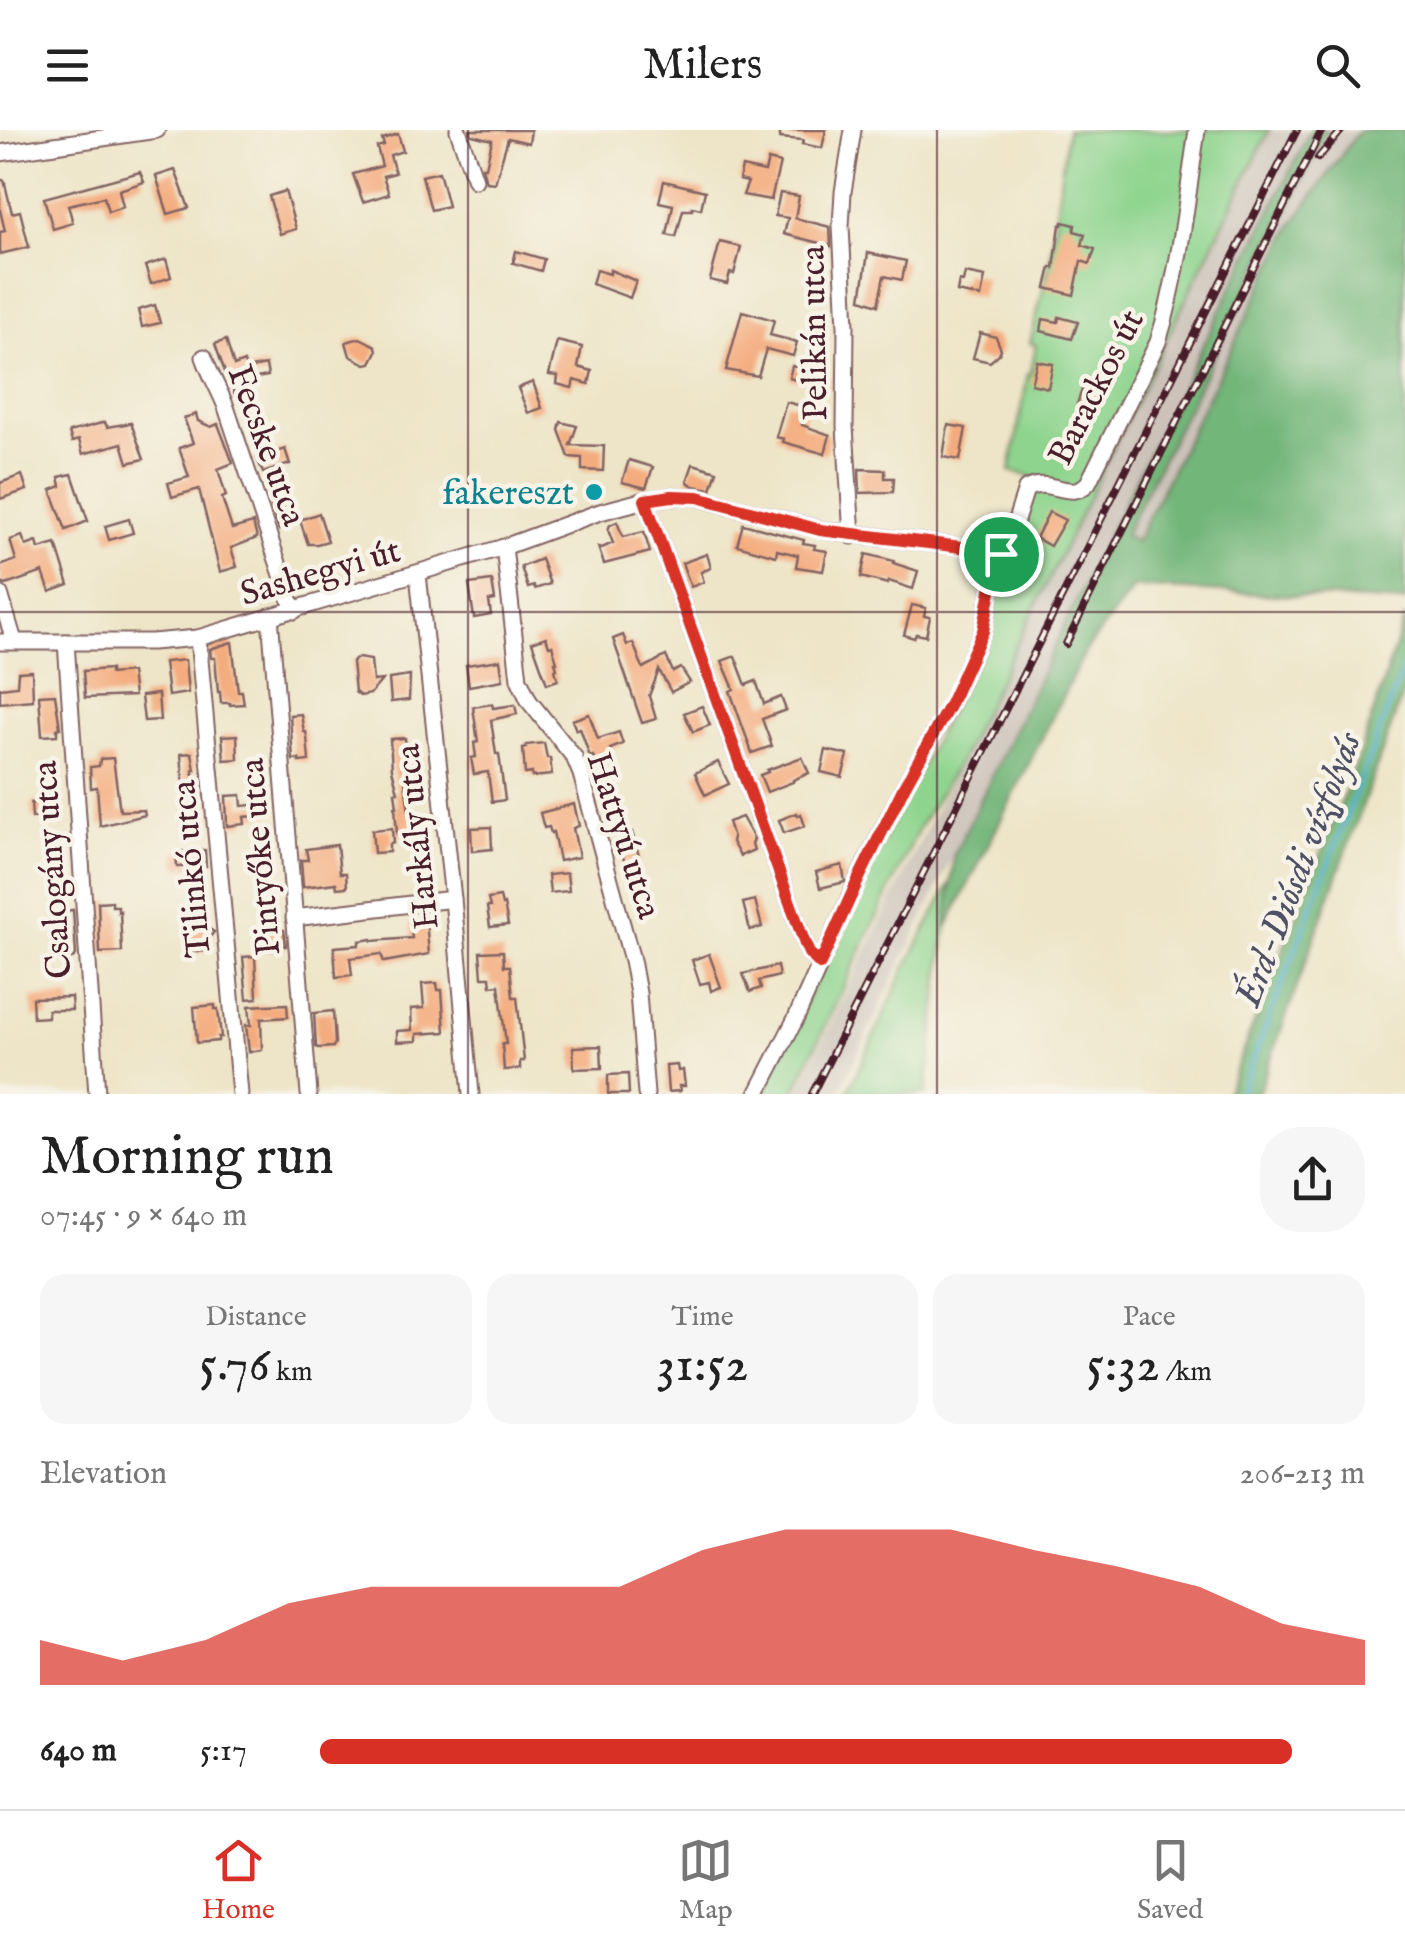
<!DOCTYPE html>
<html lang="en">
<head>
<meta charset="utf-8">
<style>
	body { margin:0; font-family:"IM FELL English",serif; background:#f6f6f6; color:#222; height:100vh; display:flex; flex-direction:column; font-size:38px; white-space:nowrap }
	* { box-sizing:border-box; margin:0 }
	p { font-size:32px; color:#767676 }
	.icon { flex:none; width:55px; height:55px; fill:none; stroke:currentColor; stroke-width:2; stroke-linecap:round; stroke-linejoin:round }
	.map { position:relative; height:964px; overflow:hidden }
	.sheet { display:flex; flex-direction:column; background:#fff; flex:1 }
	.sheet>* { flex:none }
	.pin { position:absolute; display:grid; place-items:center; width:85px; height:85px; color:#fff; margin:-42px; border:5px solid #fff; border-radius:50%; box-shadow:0 2px 10px #0007 }
	.round { display:grid; place-items:center; flex:none; width:105px; height:105px; border-radius:40px; background:#f6f6f6 }
	.head { display:flex; align-items:center; justify-content:space-between; height:170px; padding:0 40px }
	h1 { font-size:55px; font-weight:600; line-height:75px }
	.stats { display:grid; grid-template-columns:repeat(3,1fr); gap:15px; height:170px; padding:10px 40px }
	.stats div { display:grid; align-content:center; border-radius:25px; background:#f6f6f6; text-align:center }
	.stats b { font-size:50px; font-weight:600 }
	.stats small { font-size:28px; font-weight:400 }
	.stats p { font-size:28px }
	.chart { height:280px; padding:20px 40px }
	.chart p { display:flex; justify-content:space-between }
	.chart svg { width:100%; height:180px; margin-top:10px; fill:#d93025; opacity:.7 }
	ul { padding:0 40px; list-style:none; font-size:32px }
	li { display:grid; grid-template-columns:160px 120px 1fr; align-items:center; height:75px }
	li i { height:25px; border-radius:12px; background:#d93025 }
	header { display:flex; justify-content:space-between; align-items:center; height:130px; padding:0 40px; background:#fff; font-size:45px; font-weight:600 }
	.dock { display:flex; justify-content:space-around; align-items:center; height:140px; border-top:2px solid #e0e0e0; background:#fff; font-size:28px; color:#767676 }
	.dock a { display:grid; justify-items:center; gap:5px }
	.dock .on { color:#d93025 }
	.map>svg:first-child { display:block }
	.industrial { fill:#ccc2b9 }
	.green { fill:#8ed48e; stroke:#6c7a5c; stroke-width:2.5 }
	.forest { fill:#72b679; stroke:#5e6a52; stroke-width:2.5 }
	.lines { fill:none; stroke-linecap:round; stroke-linejoin:round }
	.stream { stroke:#58b2d5; stroke-width:4 }
	.building { fill:#f4ac7e }
	.minor-casing { stroke:#836462; stroke-width:19 }
	.minor { stroke:#fff; stroke-width:15 }
	.rail-casing { stroke:#4a1f2b; stroke-width:8 }
	.rail { stroke:#f7f3e8; stroke-width:4; stroke-dasharray:11; stroke-linecap:butt }
	.route-casing { stroke:#fff; stroke-width:20 }
	.route { stroke:#d93025; stroke-width:12 }
	.grid { fill:none; stroke:#4a1f2b; stroke-width:2.5; stroke-opacity:0.55 }
	.culture-dot { fill:#0f9aa8; stroke:#f7f3e8; stroke-width:4 }
	.labels { text-anchor:middle; stroke-width:9; stroke-linejoin:round; paint-order:stroke }
	.street-label { font-size:35px; fill:#4a1f2b; stroke:#f7f3e8 }
	.culture-label { font-size:35px; fill:#0d838f; stroke:#f7f3e8; text-anchor:end }
	.water-label { font-size:38px; font-style:italic; fill:#4f5266; stroke:#f7f3e8 }
</style>
</head>
<body>
<header><svg class="icon" aria-label="menu" viewBox="0 0 24 24"><path d="M4 6h16M4 12h16M4 18h16"/></svg>Milers<svg class="icon" aria-label="search" viewBox="0 0 24 24"><circle cx="10" cy="10" r="6"/><path d="M15 15l6 6"/></svg></header>
<div class="map">
<svg width="1405" height="964" viewBox="0 0 1405 964">
	<rect width="100%" height="100%" fill="#f7f3e8"/>
	<filter id="ink" filterUnits="userSpaceOnUse"><feTurbulence type="fractalNoise" baseFrequency=".01" numOctaves="2"/><feDisplacementMap in="SourceGraphic" scale="20" xChannelSelector="R" yChannelSelector="G"/><feConvolveMatrix kernelMatrix="1 2 1 2 8 2 1 2 1" color-interpolation-filters="sRGB"/></filter>
	<filter id="wash" filterUnits="userSpaceOnUse"><feTurbulence type="fractalNoise" baseFrequency=".0048" numOctaves="4" result="noise"/><feDisplacementMap in="SourceGraphic" scale="40" xChannelSelector="R" yChannelSelector="G"/><feGaussianBlur stdDeviation="2.25" result="paint"/><feColorMatrix in="noise" values="0 0 0 0 0 0 0 0 0 0 0 0 0 0 0 0 0 1.4 0 .05"/><feComposite in="paint" operator="in"/></filter>
	<g filter="url(#wash)">
		<rect width="100%" height="100%" fill="#eee5c8"/>
		<!-- industrial -->
		<g class="industrial">
			<polygon points="1269,0 1311,0 1111,399 838,964 796,964"/>
			<polygon points="1327,0 1359,0 1292,96 1136,412 1124,406"/>
		</g>
		<!-- green -->
		<g class="green">
			<polygon points="1067,0 1269,0 961,628 920,696 793,964 764,964 840,796 987,506 1005,435 1006,422 1031,346 1010,341 1028,244 1031,243 1036,215 1030,213 1050,130"/>
			<polygon points="952,750 926,964 847,964 905,839"/>
		</g>
		<!-- forest -->
		<g class="forest">
			<polygon points="1311,0 1327,0 1124,405 1136,412 1292,96 1359,0 1405,0 1405,472 1134,457 1086,520 946,799 954,725 1111,399"/>
			<polygon points="1405,487 1405,558 1258,964 1226,964 1357,632"/>
		</g>
		<g class="lines">
			<!-- stream -->
			<polyline class="stream" points="1240,964 1405,534"/>
		</g>
		<g id="blocks">
			<!-- building -->
			<g class="building">
				<polygon points="470,0 531,0 529,13 508,8 495,53 486,52 482,37 486,37 492,10 472,5"/>
				<polygon points="780,0 826,0 822,18 802,14 803,10 780,8"/>
				<polygon points="398,4 403,21 390,25 395,43 383,46 389,64 363,72 353,44 382,36 377,17 384,15 382,9"/>
				<polygon points="768,30 780,33 771,70 743,65 748,52 739,50 742,37 765,42"/>
				<polygon points="175,40 189,78 168,84 156,46"/>
				<polygon points="140,42 144,52 119,60 123,77 108,82 104,67 68,75 73,93 53,99 44,68"/>
				<polygon points="439,42 448,76 431,80 422,46"/>
				<polygon points="0,50 4,50 12,83 20,81 29,117 0,124 0,102 5,101 0,80"/>
				<polygon points="664,51 705,61 701,79 692,77 692,80 683,80 676,107 667,105 673,75 659,72"/>
				<polygon points="285,61 296,99 280,104 269,66"/>
				<polygon points="780,63 799,66 795,88 830,97 831,116 784,104 788,88 775,86"/>
				<polygon points="1063,92 1075,95 1074,101 1085,104 1082,115 1095,119 1090,134 1081,131 1074,165 1046,158 1051,137 1054,138 1060,95 1062,95"/>
				<polygon points="720,112 741,117 734,144 730,143 727,154 710,150"/>
				<polygon points="516,121 544,129 541,141 513,133"/>
				<polygon points="868,123 906,131 902,150 884,146 878,175 861,169"/>
				<polygon points="166,129 171,147 151,154 145,136"/>
				<polygon points="596,140 610,144 610,140 636,151 630,168 592,154"/>
				<polygon points="965,143 985,147 981,167 957,162 959,151 963,152"/>
				<polygon points="155,175 160,193 142,197 138,180"/>
				<polygon points="742,181 774,190 770,205 797,212 793,226 766,219 758,246 726,240"/>
				<polygon points="1059,187 1078,192 1072,209 1041,201 1043,189 1058,192"/>
				<polygon points="980,203 996,207 1001,219 999,224 990,232 973,228"/>
				<polygon points="360,208 376,216 377,221 371,233 366,234 350,226 346,212"/>
				<polygon points="226,210 234,236 244,232 246,239 266,235 268,246 250,249 253,259 235,265 232,256 230,257 215,214"/>
				<polygon points="557,211 582,217 578,237 592,241 589,254 574,250 572,258 557,254 558,246 549,245"/>
				<polygon points="1037,231 1053,234 1048,258 1031,254"/>
				<polygon points="792,236 830,246 827,258 789,248"/>
				<polygon points="1086,248 1099,252 1090,279 1077,274"/>
				<polygon points="533,252 542,278 528,283 518,258"/>
				<polygon points="786,272 806,277 802,295 830,305 825,324 783,312 784,309 776,307"/>
				<polygon points="196,284 198,291 211,297 218,294 233,333 218,339 226,366 222,368 232,399 253,393 257,408 231,418 237,437 220,442 199,359 172,367 168,353 189,347 179,318 193,313 184,288"/>
				<polygon points="105,292 107,297 131,293 144,329 128,333 122,313 83,324 79,310 72,312 69,302"/>
				<polygon points="561,292 577,296 570,315 604,316 603,341 582,340 582,328 569,327 559,300"/>
				<polygon points="948,295 966,298 960,330 943,327"/>
				<polygon points="285,319 290,334 263,343 257,328"/>
				<polygon points="629,330 653,337 646,358 622,352"/>
				<polygon points="693,334 717,341 711,359 693,356 687,351"/>
				<polygon points="859,339 885,340 885,348 894,348 893,362 860,363"/>
				<polygon points="72,344 88,391 66,400 51,360 61,356 59,347"/>
				<polygon points="22,345 27,360 0,369 0,353"/>
				<polygon points="284,372 292,395 279,400 271,377"/>
				<polygon points="1049,382 1065,390 1050,416 1036,408"/>
				<polygon points="319,383 328,411 317,414 308,414 300,390"/>
				<polygon points="129,389 133,403 109,410 105,396"/>
				<polygon points="617,392 623,407 644,402 650,422 604,434 598,417 602,418 613,413 608,400 610,395"/>
				<polygon points="743,394 804,410 803,413 815,415 814,419 827,421 823,441 796,437 798,425 777,420 776,426 737,415"/>
				<polygon points="22,406 26,416 37,412 39,419 56,414 69,455 50,462 43,442 6,455 1,453 0,436 16,430 10,410"/>
				<polygon points="707,424 711,438 701,442 704,452 691,457 682,433"/>
				<polygon points="866,424 894,431 893,433 918,441 913,459 889,451 888,454 861,447"/>
				<polygon points="541,429 550,454 535,459 534,456 528,458 521,437"/>
				<polygon points="492,451 495,470 489,471 491,485 474,488 469,454"/>
				<polygon points="912,475 926,478 924,486 930,487 926,506 916,504 914,508 904,505"/>
				<polygon points="623,505 627,515 633,513 643,538 666,526 673,542 681,538 690,552 671,562 659,540 649,566 656,589 642,593 613,509"/>
				<polygon points="546,507 549,516 552,515 557,532 555,532 557,539 555,540 558,550 547,554 532,512"/>
				<polygon points="232,512 238,561 242,561 244,574 230,575 230,573 221,573 220,562 218,562 215,528 211,528 210,519"/>
				<polygon points="735,526 746,555 756,551 764,574 781,567 786,580 762,589 772,616 752,623 730,561 734,559 722,531"/>
				<polygon points="358,528 371,530 373,551 382,550 370,564 360,566 355,562 352,532"/>
				<polygon points="185,530 188,563 168,566 164,532"/>
				<polygon points="500,530 503,550 469,556 466,535"/>
				<polygon points="110,539 110,544 131,542 134,566 85,568 83,541"/>
				<polygon points="32,541 33,570 0,573 0,558 17,556 18,542"/>
				<polygon points="410,546 409,570 391,572 389,549"/>
				<polygon points="55,564 60,598 57,599 57,605 42,606 39,565"/>
				<polygon points="158,564 160,590 144,591 141,566"/>
				<polygon points="492,574 493,578 515,575 517,584 491,590 496,624 499,624 505,670 492,672 488,642 474,644 471,628 476,627 474,613 478,612 473,577"/>
				<polygon points="702,576 710,595 693,602 684,583"/>
				<polygon points="301,584 304,602 306,602 307,607 309,631 299,632 299,629 293,630 290,585"/>
				<polygon points="589,584 598,609 619,602 623,614 610,619 614,631 597,636 593,626 590,627 580,598 576,600 572,590"/>
				<polygon points="237,605 238,629 224,630 222,606"/>
				<polygon points="405,608 406,617 410,617 411,627 418,627 413,640 404,641 409,684 418,683 420,703 397,705 395,677 397,677 395,662 398,662 392,639 390,609"/>
				<polygon points="544,613 547,628 550,628 552,645 532,647 532,643 525,644 523,619 526,618 526,615"/>
				<polygon points="826,620 848,625 842,647 821,642"/>
				<polygon points="192,623 195,640 193,640 194,659 184,660 181,624"/>
				<polygon points="802,627 809,643 793,650 793,652 767,662 760,645 768,642 767,640"/>
				<polygon points="113,628 120,681 144,680 145,685 100,696 97,657 91,658 90,637 99,636 100,629"/>
				<polygon points="718,632 729,654 705,665 695,643"/>
				<polygon points="241,665 242,676 267,674 268,685 244,687 245,694 227,696 226,666"/>
				<polygon points="56,672 57,686 32,688 31,673"/>
				<polygon points="574,674 579,696 573,698 579,727 559,731 553,702 551,703 549,697 544,698 540,683"/>
				<polygon points="797,683 798,686 801,684 805,696 784,703 779,690"/>
				<polygon points="742,687 754,709 752,714 754,720 740,726 732,712 733,707 728,692"/>
				<polygon points="491,697 492,719 472,721 471,698"/>
				<polygon points="392,698 393,713 389,714 389,722 374,723 372,700"/>
				<polygon points="632,702 640,729 625,734 618,707"/>
				<polygon points="337,715 340,743 346,743 347,757 337,758 336,753 303,757 301,730 308,730 306,719"/>
				<polygon points="205,720 206,736 177,737 176,722"/>
				<polygon points="842,735 845,752 820,758 816,742"/>
				<polygon points="567,743 569,761 550,763 548,745"/>
				<polygon points="500,767 502,775 504,774 508,795 490,797 487,777 490,777 488,769"/>
				<polygon points="755,770 762,797 750,800 743,773"/>
				<polygon points="112,771 112,776 118,776 118,782 120,781 122,822 100,823 98,772"/>
				<polygon points="73,780 76,825 68,832 56,825 54,782"/>
				<polygon points="202,782 203,793 207,793 208,798 214,802 209,808 210,812 205,812 206,821 190,822 187,783"/>
				<polygon points="426,790 429,824 384,832 381,824 350,828 352,845 336,847 334,817 359,815 359,811 372,809 372,811 412,808 410,792"/>
				<polygon points="284,800 286,816 282,816 282,820 267,821 265,801"/>
				<polygon points="503,821 504,836 510,836 513,867 517,867 524,931 520,931 520,939 504,940 502,914 506,914 499,855 491,856 490,847 482,847 480,822"/>
				<polygon points="709,824 721,857 711,861 709,852 700,854 692,830"/>
				<polygon points="255,826 257,868 247,869 243,827"/>
				<polygon points="777,836 779,846 759,851 761,858 750,862 743,844"/>
				<polygon points="437,853 438,860 442,860 445,902 417,904 417,911 397,912 397,901 412,900 411,879 424,878 422,854"/>
				<polygon points="71,867 72,880 48,880 48,887 33,888 32,868"/>
				<polygon points="287,874 288,887 261,889 262,920 249,922 246,895 251,895 249,876"/>
				<polygon points="215,875 215,879 218,879 221,907 218,907 218,911 197,913 194,877"/>
				<polygon points="333,881 335,913 333,917 319,918 316,917 314,883"/>
				<polygon points="601,916 602,938 574,939 573,917"/>
				<polygon points="677,935 678,941 683,940 685,956 679,956 680,961 668,962 666,936"/>
				<polygon points="628,944 629,964 608,964 608,945"/>
			</g>
		</g>
	</g>
	<g filter="url(#ink)">
		<use href="#blocks" fill-opacity="0" stroke="#836462" stroke-width="2.5"/>
		<g class="lines">
			<defs>
				<g id="minor">
					<polyline points="458,0 475,50"/>
					<polyline points="0,23 157,0"/>
					<path d="M204,227c6,18 15,32 22,50l68,204"/>
					<path d="M645,370c52,148 107,296 160,444l4,9 11,11"/>
					<polyline points="852,406 845,297 846,196 841,96 843,62 853,0"/>
					<polyline points="504,417 519,549 529,571 574,627 581,644 632,830 638,863 646,964"/>
					<polyline points="418,444 453,769 471,964"/>
					<polyline points="0,464 14,511"/>
					<polyline points="270,486 309,964"/>
					<polyline points="198,508 240,964"/>
					<polyline points="0,512 152,512 198,508 504,417 600,382 645,370 672,366 697,367 821,400 978,419 1001,424"/>
					<polyline points="66,512 97,964"/>
					<polyline points="294,788 453,769"/>
					<path d="M757,964l39,-76 63,-141 45,-90 45,-80 34,-76 14,-71 12,-18 17,-53c23,-13 44,13 62,-6l70,-141c21,-67 29,-143 39,-212"/>
				</g>
			</defs>
			<!-- minor casing -->
			<use href="#minor" class="minor-casing"/>
			<!-- minor -->
			<use href="#minor" class="minor"/>
			<defs>
				<g id="rail">
					<polyline points="1318,28 1342,0"/>
					<polyline points="1066,514 1322,0"/>
					<polyline points="812,964 1297,0"/>
				</g>
			</defs>
			<!-- rail casing -->
			<use href="#rail" class="rail-casing"/>
			<!-- rail -->
			<use href="#rail" class="rail"/>
		</g>
	</g>
	<g class="lines" filter="url(#ink)">
		<defs>
			<path id="route" d="M672,366l26,1 122,33 158,19 23,5 -4,6 -14,71 -34,75 -45,81 -44,89 -40,88 -11,-11 -4,-9c-53,-148 -108,-296 -160,-444z"/>
		</defs>
		<!-- route casing -->
		<use href="#route" class="route-casing"/>
		<!-- route -->
		<use href="#route" class="route"/>
	</g>
	<!-- grid -->
	<path class="grid" d="M468,0v964M937,0v964M0,482h1405"/>
	<!-- markers -->
	<circle class="culture-dot" cx="594" cy="362" r="10"/>
	<g class="labels">
		<!-- street labels -->
		<g class="street-label">
			<text transform="translate(813 203) rotate(-91)" y="12">Pelikán utca</text>
			<text transform="translate(1095 257) rotate(-63)" y="12">Barackos út</text>
			<text transform="translate(268 315) rotate(70)" y="12">Fecske utca</text>
			<text transform="translate(320 441) rotate(-16)" y="12">Sashegyi út</text>
			<text transform="translate(625 705) rotate(72)" y="12">Hattyú utca</text>
			<text transform="translate(416 707) rotate(-96)" y="12">Harkály utca</text>
			<text transform="translate(259 727) rotate(-95)" y="12">Pintyőke utca</text>
			<text transform="translate(190 739) rotate(-95)" y="12">Tilinkó utca</text>
			<text transform="translate(51 740) rotate(-94)" y="12">Csalogány utca</text>
		</g>
		<!-- culture labels -->
		<g class="culture-label">
			<text x="574" y="374">fakereszt</text>
		</g>
		<!-- water labels -->
		<g class="water-label">
			<text transform="translate(1297 739) rotate(-69)" y="13">Érd-Diósdi vízfolyás</text>
		</g>
	</g>
</svg>
<div class="pin" style="left:1001px;top:424px;background:#1e9e55"><svg class="icon" aria-label="arrive" viewBox="0 0 24 24"><path d="M6 21V4h12l-3 4 3 4H6"/></svg></div>
</div>
<section class="sheet">
<div class="head"><div><h1>Morning run</h1><p>07:45 · 9 × 640 m</p></div><a class="round"><svg class="icon" aria-label="share" viewBox="0 0 24 24"><path d="M12 15V3M7 8l5-5 5 5M5 13v7h14v-7"/></svg></a></div>
<div class="stats">
<div><p>Distance</p><b>5.76<small> km</small></b></div>
<div><p>Time</p><b>31:52</b></div>
<div><p>Pace</p><b>5:32<small> /km</small></b></div>
</div>
<div class="chart"><p><span>Elevation</span>206–213 m</p>
<svg viewBox="0 0 160 44" preserveAspectRatio="none"><path d="M0 44V33L10 38L20 33L30 24L40 20L50 20L60 20L70 20L80 11L90 6L100 6L110 6L120 11L130 15L140 20L150 29L160 33V44z"/></svg>
</div>
<ul>
<li><b>640 m</b>5:17<i style="width:93%"></i></li>
</ul>
</section>
<nav class="dock">
<a class="on"><svg class="icon" aria-label="home" viewBox="0 0 24 24"><path d="M3 11l9-7 9 7M6 9v11h12V9"/></svg>Home</a>
<a><svg class="icon" aria-label="map" viewBox="0 0 24 24"><path d="M3 6l6-2 6 2 6-2v14l-6 2-6-2-6 2zM9 4v14M15 6v14"/></svg>Map</a>
<a><svg class="icon" aria-label="saved" viewBox="0 0 24 24"><path d="M7 4h10v16l-5-4-5 4z"/></svg>Saved</a>
</nav>
</body>
</html>
